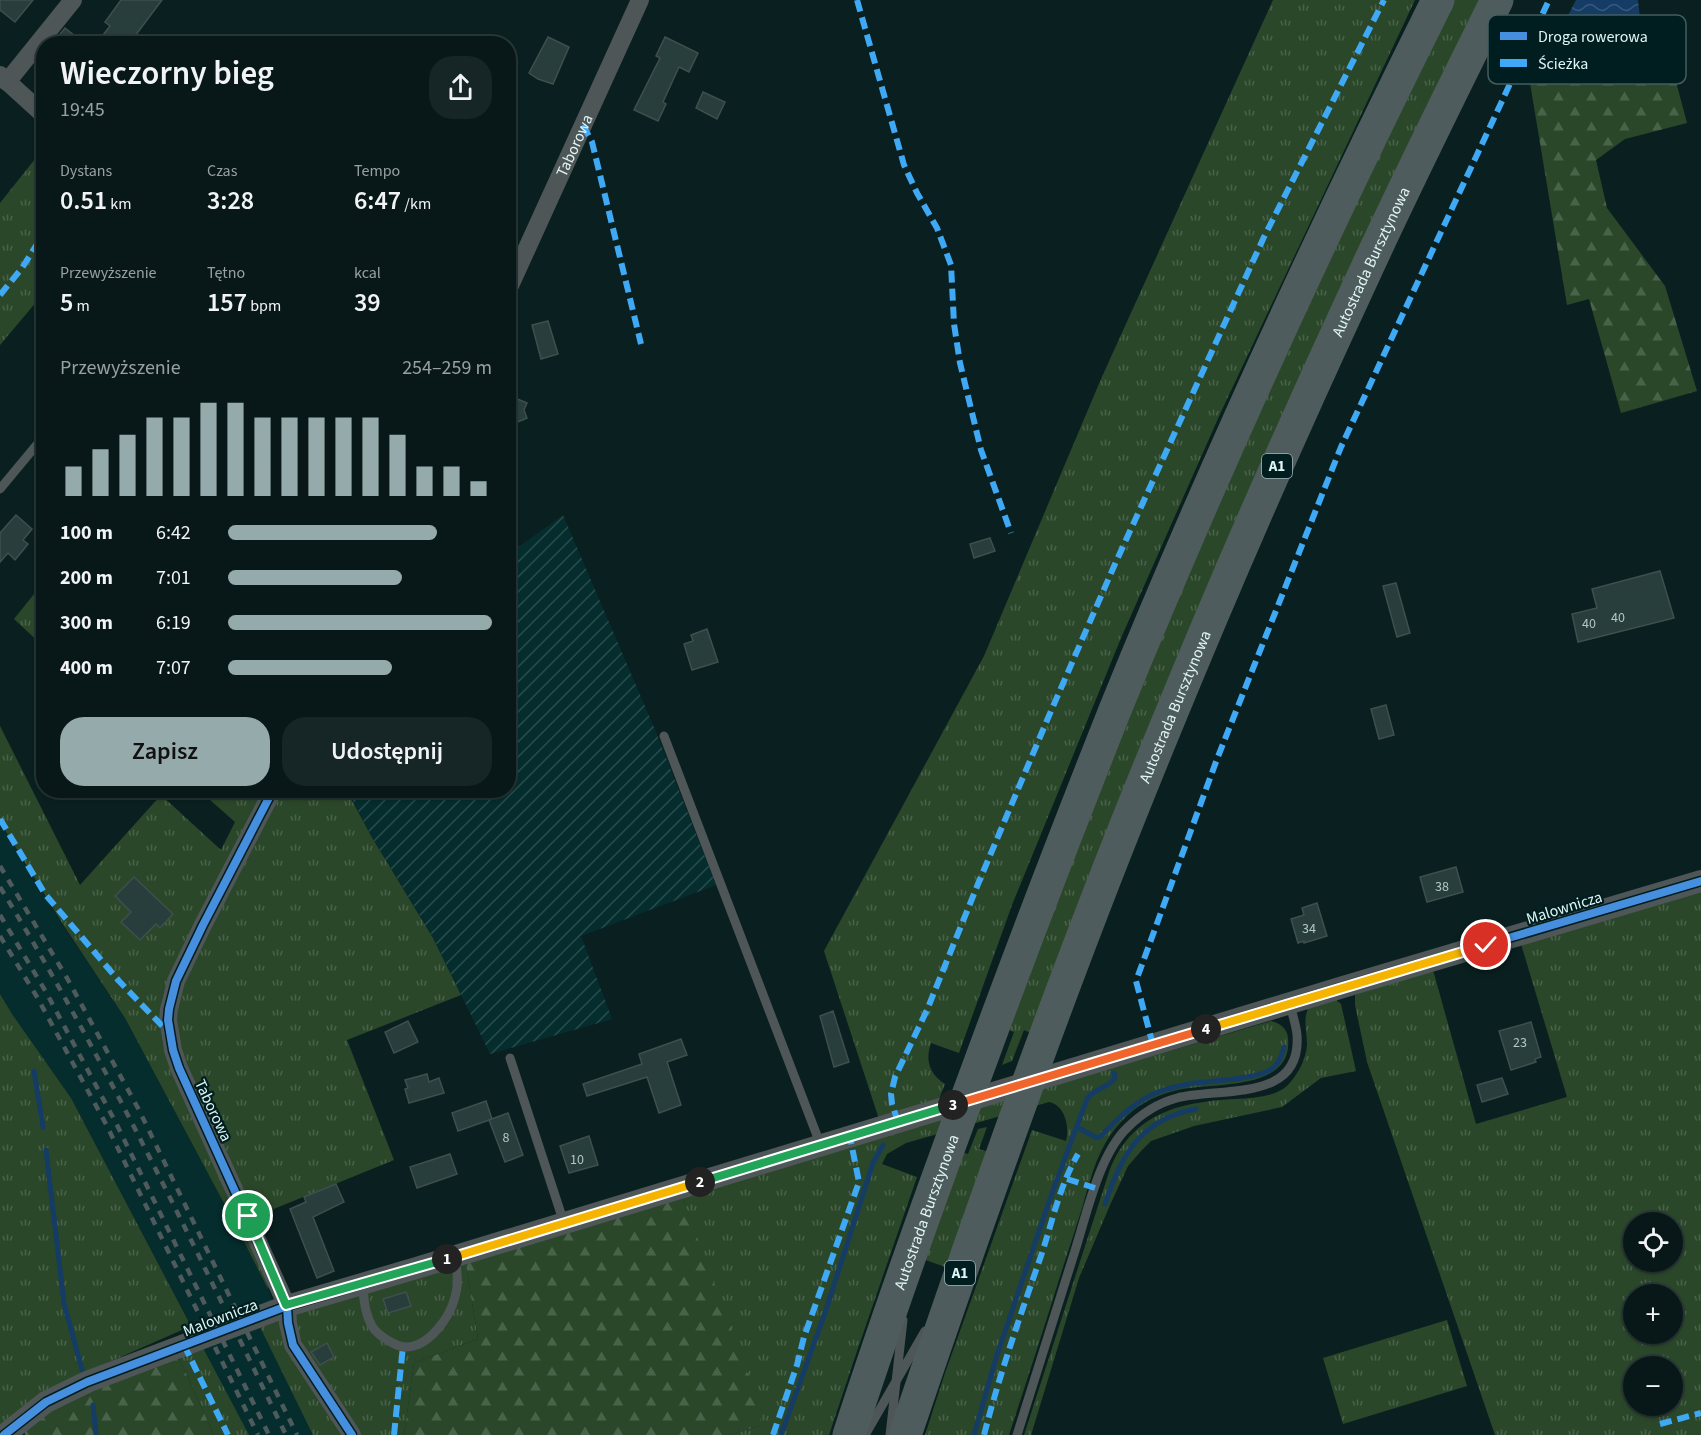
<!DOCTYPE html>
<html lang="pl">
<head>
<meta charset="utf-8">
<style>
	body { margin:0; font-family:"Source Sans 3",sans-serif; background:#162525; color:#f1f3f6; height:100vh; display:flex; flex-direction:column; font-size:22px; white-space:nowrap }
	* { box-sizing:border-box; margin:0 }
	p { font-size:20px; color:#98a0a2 }
	.icon { flex:none; width:33px; height:33px; fill:none; stroke:currentColor; stroke-width:2; stroke-linecap:round; stroke-linejoin:round }
	.map { position:relative; flex:1; overflow:hidden }
	.sheet { position:absolute; left:36px; top:36px; width:480px; height:762px; display:flex; flex-direction:column; background:#081818; border-radius:24px; box-shadow:0 2px 4px #0004,0 0 0 2px #293737 }
	.sheet>* { flex:none }
	.controls { position:absolute; left:1623px; top:1212px; display:grid; gap:12px }
	.controls a { display:grid; place-items:center; width:60px; height:60px; border-radius:50%; background:#081818; box-shadow:0 2px 4px #0004,0 0 0 2px #293737; font-size:30px }
	.pin { position:absolute; display:grid; place-items:center; width:51px; height:51px; color:#fff; margin:-26px; border:3px solid #fff; border-radius:50%; box-shadow:0 2px 6px #0007 }
	.km { position:absolute; width:30px; height:30px; margin:-15px; border-radius:50%; background:#222; color:#fff; font-size:16px; line-height:30px; text-align:center }
	.round { display:grid; place-items:center; flex:none; width:63px; height:63px; border-radius:24px; background:#162525 }
	.overview { display:flex; align-items:center; justify-content:space-between; height:102px; padding:0 24px }
	h1 { font-size:33px; font-weight:600; line-height:45px }
	.stats { display:grid; grid-template-columns:repeat(3,1fr); gap:9px; height:102px; padding:6px 24px }
	.stats div { display:grid; align-content:center }
	.stats b { font-size:26px; font-weight:600 }
	.stats small { font-size:16px; font-weight:400 }
	.stats p { font-size:16px }
	.chart { height:168px; padding:12px 24px }
	.chart p { display:flex; justify-content:space-between }
	.chart svg { width:100%; height:108px; margin-top:6px; stroke:#95aaaa; stroke-width:6 }
	.button { display:flex; gap:12px; margin-top:auto; padding:12px 24px }
	.button a { flex:1; height:69px; border-radius:24px; background:#95aaaa; color:#111; font-size:24px; font-weight:600; line-height:69px; text-align:center }
	.button a+a { background:#162525; color:#f1f3f6 }
	ul { padding:0 24px; list-style:none; font-size:20px }
	li { display:grid; grid-template-columns:96px 72px 1fr; align-items:center; height:45px }
	li i { height:15px; border-radius:8px; background:#95aaaa }
	.map>svg:first-child { display:block }
	.built { fill:#052d2e }
	.industrial { fill:url(#industrial-furrows) }
	.grass { fill:url(#grass-tufts); fill-rule:evenodd }
	.forest { fill:url(#forest-firs) }
	.water { fill:url(#water-waves) }
	.lines { fill:none; stroke-linecap:round; stroke-linejoin:round }
	.stream { stroke:#153c65; stroke-width:5 }
	.building { fill:#273e3c; stroke:#3e4f4d; stroke-width:1.5 }
	.service { stroke:#4e5657; stroke-width:9 }
	.minor { stroke:#4e5657; stroke-width:18 }
	.tertiary { stroke:#4e5657; stroke-width:22 }
	.motorway { stroke:#4e5c5d; stroke-width:33 }
	.rail { stroke:#4f5a5c; stroke-width:4.5; stroke-dasharray:8 8; stroke-linecap:butt }
	.quiet { stroke:#3fa9f5; stroke-width:6; stroke-dasharray:12 6; stroke-linecap:butt }
	.cycleway-casing { stroke:#001e1f; stroke-width:11 }
	.cycleway { stroke:#468fdf; stroke-width:8 }
	.split-1-casing { stroke:#fff; stroke-width:12 }
	.split-2-casing { stroke:#fff; stroke-width:12 }
	.split-3-casing { stroke:#fff; stroke-width:12 }
	.split-4-casing { stroke:#fff; stroke-width:12 }
	.split-5-casing { stroke:#fff; stroke-width:12 }
	.split-1 { stroke:#22a559; stroke-width:8 }
	.split-2 { stroke:#f5b400; stroke-width:8 }
	.split-3 { stroke:#22a559; stroke-width:8 }
	.split-4 { stroke:#f0652b; stroke-width:8 }
	.split-5 { stroke:#f5b400; stroke-width:8 }
	.labels { text-anchor:middle; stroke-width:4.5; stroke-linejoin:round; paint-order:stroke }
	.number-label { font-size:14px; fill:#b2c7c7 }
	.shield { fill:#001e1f; stroke:#9db4b5; stroke-width:1.5 }
	.shield-label { font-size:15px; font-weight:bold; fill:#e0f5f5 }
	.street-label { font-size:16px; fill:#e0f5f5; stroke:#001e1f }
	.key { fill:#001e1f; stroke:#435e5f; stroke-width:1.5 }
	.key-label { font-size:16px; fill:#e0f5f5 }
</style>
</head>
<body>
<div class="map">
<svg width="1701" height="1435" viewBox="0 0 1701 1435">
	<defs>
		<pattern id="industrial-furrows" width="10" height="10" patternUnits="userSpaceOnUse" patternTransform="scale(1.5)"><rect width="10" height="10" fill="#052d2e"/><path d="M-1 1l2-2M0 10L10 0M9 11l2-2" fill="none" stroke="#294c4d"/></pattern>
		<pattern id="grass-tufts" width="24" height="20" patternUnits="userSpaceOnUse" patternTransform="scale(1.5)"><rect width="24" height="20" fill="#2b472a"/><path d="M3 7l-1-3M5 7V3M7 7l1-3M15 17l-1-3M17 17v-4M19 17l1-3" fill="none" stroke="#49624a"/></pattern>
		<pattern id="forest-firs" width="22" height="20" patternUnits="userSpaceOnUse" patternTransform="scale(1.5)"><rect width="22" height="20" fill="#2b472a"/><path d="M5 1l3.5 6h-7zM16 11l3.5 6h-7z" fill="#49624a"/></pattern>
		<pattern id="water-waves" width="16" height="10" patternUnits="userSpaceOnUse" patternTransform="scale(1.5)"><rect width="16" height="10" fill="#153c65"/><path d="M0 5q4-4 8 0t8 0" fill="none" stroke="#37597c"/></pattern>
	</defs>
	<rect width="100%" height="100%" fill="#0a2020"/>
	<!-- built -->
	<polygon class="built" points="0,823 61,923 125,1018 234,1222 268,1289 280,1318 313,1435 249,1435 71,1098 12,1014 0,994"/>
	<!-- industrial -->
	<polygon class="industrial" points="563,515 656,732 716,885 581,936 612,1019 490,1054 433,937 371,836 348,791 508,790 509,554"/>
	<!-- grass -->
	<g class="grass">
		<path d="M1273,0h142l-195,414 -99,224 -109,267 -53,148 -28,-10c-6,17 -2,31 14,41l-6,15 -60,20 -55,-168 160,-295 117,-277z"/>
		<polygon points="1450,0 1484,0 1033,1034 1024,1030 1012,1061 1002,1065 1014,1032 1003,1028 1205,527"/>
		<polygon points="43,149 43,294 0,345 0,203"/>
		<polygon points="43,583 43,646 14,619"/>
		<path d="M0,726l80,159 81,-90 60,55 14,-28 -35,-31h63l-95,189c-10,26 -10,42 -4,69l105,235 -1,5 -34,-67 -109,-204 -63,-95 -62,-101z"/>
		<polygon points="279,790 347,791 371,836 433,938 461,995 347,1040 394,1160 254,1217 178,1046 176,1013 182,988 189,973"/>
		<path d="M1701,890v545h-206l-128,-373 -12,-57v-10l78,-25 43,154 91,-27 -46,-153zM1634,1222h38v40h-38zM1634,1294h38v40h-38zM1634,1366h38v40h-38z"/>
		<polygon points="0,994 12,1014 71,1098 191,1326 48,1389 0,1427"/>
		<path d="M1335,999l6,5 15,67 -35,7 -39,29 -88,19 -43,15 -10,10 -13,15 -18,39 -31,73 -48,157h-7l85,-263c22,-58 69,-70 126,-73 18,-1 37,-1 52,-13 10,-10 19,-26 20,-41 0,-14 -5,-27 3,-40z"/>
		<path d="M1271,1021c9,2 17,8 17,18 5,53 -78,43 -110,51 -18,4 -36,12 -49,24 -29,26 -36,56 -46,91 -7,22 -14,44 -21,65 -17,55 -35,110 -53,165h-84l20,-62 87,-243 34,11c4,-14 -1,-36 -17,-39l-143,41 -19,11 -5,10 35,13 -62,180 -26,78h-100l30,-9 -77,-230z"/>
		<polygon points="987,1127 979,1149 992,1153 951,1269 920,1258 958,1151 968,1154 978,1129"/>
		<polygon points="465,1259 478,1339 414,1363 404,1435 359,1435 308,1360 292,1314"/>
		<polygon points="280,1318 345,1435 313,1435 259,1325"/>
		<polygon points="1447,1320 1467,1386 1343,1424 1323,1358"/>
		<polygon points="202,1346 249,1435 214,1435 178,1356"/>
	</g>
	<!-- forest -->
	<g class="forest">
		<polygon points="1666,44 1687,123 1625,139 1596,160 1607,208 1665,286 1697,391 1621,413 1589,299 1567,305 1530,83"/>
		<polygon points="682,1196 762,1412 759,1426 729,1435 404,1435 414,1363 478,1339 465,1259"/>
		<polygon points="178,1356 214,1435 25,1435 24,1428 51,1408"/>
	</g>
	<!-- water -->
	<polygon class="water" points="1576,0 1638,0 1640,18 1589,46 1559,33"/>
	<g class="lines">
		<!-- stream -->
		<g class="stream">
			<polyline points="34,1071 43,1127"/>
			<path d="M1077,1127l18,10h5c17,-18 34,-35 58,-45 11,-4 24,-7 36,-9 18,-2 68,-4 80,-16 6,-5 8,-13 10,-20"/>
			<polyline points="46,1150 64,1303 82,1370"/>
			<path d="M1105,1204c16,-49 36,-85 91,-95"/>
			<polyline points="93,1405 96,1435"/>
			<polyline points="781,1435 825,1313 873,1163 883,1145"/>
			<path d="M974,1435l22,-77 56,-165 35,-94c7,-11 22,-11 28,-21l-1,-5"/>
		</g>
	</g>
	<!-- building -->
	<g class="building">
		<polygon points="0,0 33,0 15,22 0,10"/>
		<polygon points="121,0 162,0 129,44 96,44 110,26 105,22"/>
		<polygon points="65,28 85,44 52,44"/>
		<polygon points="548,37 569,47 553,84 538,79 529,73"/>
		<polygon points="665,37 698,53 689,72 679,67 663,102 666,104 658,121 634,110 660,58 656,56"/>
		<polygon points="703,92 725,102 717,119 696,108"/>
		<polygon points="548,321 558,354 541,359 532,325"/>
		<polygon points="508,395 527,403 524,410 527,418 508,426"/>
		<polygon points="16,515 32,529 23,540 28,544 15,560 8,553 0,562 0,533"/>
		<polygon points="990,538 995,551 974,558 970,544"/>
		<polygon points="1660,571 1674,618 1578,642 1572,614 1597,608 1592,589"/>
		<polygon points="1396,583 1410,633 1397,637 1383,586"/>
		<polygon points="707,629 718,662 692,670 684,644 693,641 691,635"/>
		<polygon points="1386,705 1394,735 1379,739 1371,709"/>
		<polygon points="1456,867 1463,892 1427,902 1420,877"/>
		<polygon points="134,877 173,914 160,928 156,924 140,940 121,922 131,912 115,896"/>
		<polygon points="1317,903 1327,936 1304,943 1304,941 1298,943 1291,919 1304,915 1302,908"/>
		<polygon points="833,1011 849,1062 834,1067 820,1016"/>
		<polygon points="408,1021 418,1042 394,1053 385,1032"/>
		<polygon points="1531,1022 1541,1057 1535,1059 1536,1062 1511,1070 1499,1031"/>
		<polygon points="681,1039 687,1055 667,1062 681,1105 659,1113 647,1077 587,1096 583,1084 642,1064 639,1054"/>
		<polygon points="427,1074 429,1082 439,1078 444,1093 409,1103 405,1089 408,1088 405,1080"/>
		<polygon points="1502,1078 1508,1094 1482,1102 1477,1085"/>
		<polygon points="486,1101 492,1119 458,1131 452,1113"/>
		<polygon points="508,1113 523,1155 505,1162 489,1120"/>
		<polygon points="589,1136 598,1165 569,1173 560,1146"/>
		<polygon points="450,1154 457,1174 417,1188 410,1167"/>
		<polygon points="336,1184 344,1202 313,1217 334,1271 317,1278 290,1209 306,1202 304,1197"/>
		<polygon points="406,1292 411,1306 388,1313 383,1299"/>
		<polygon points="327,1343 334,1357 320,1365 311,1352"/>
	</g>
	<g class="lines">
		<!-- service -->
		<g class="service">
			<polyline points="0,489 44,436"/>
			<polyline points="664,736 821,1146"/>
			<polyline points="510,1058 564,1223"/>
			<path d="M362,1285c2,14 3,29 10,41 4,7 10,11 17,15 5,3 11,6 17,6 23,0 44,-30 49,-50 4,-13 2,-27 0,-41"/>
			<polyline points="865,1435 925,1331"/>
			<polyline points="890,1435 903,1320"/>
			<path d="M1017,1435c19,-59 37,-119 56,-178 13,-39 25,-101 54,-129 14,-14 31,-25 50,-30 43,-11 125,5 120,-63 -1,-11 -5,-21 -7,-31"/>
		</g>
		<!-- minor -->
		<g class="minor">
			<polyline points="0,75 44,115"/>
			<polyline points="7,82 73,0"/>
			<path id="s1" d="M508,290l132,-290"/>
			<polyline points="273,790 203,925 176,981 169,1009 168,1020 173,1050 179,1068 287,1306 288,1323 293,1345 352,1435"/>
		</g>
		<!-- tertiary -->
		<polyline class="tertiary" points="4,1435 46,1402 87,1382 287,1306 413,1269 1343,987 1701,881"/>
		<!-- motorway -->
		<g class="motorway">
			<path id="s2" d="M849,1435c41,-126 86,-251 132,-375 43,-117 88,-234 134,-350 98,-241 207,-477 323,-710"/>
			<path id="s3" d="M905,1435c81,-239 165,-477 262,-711 61,-149 126,-297 194,-443 43,-94 90,-188 136,-281"/>
		</g>
		<!-- rail -->
		<g class="rail">
			<polyline points="0,866 67,978 139,1110 297,1435"/>
			<path d="M0,887c108,176 196,363 286,548"/>
			<polyline points="0,915 46,992 116,1123 269,1435"/>
			<polyline points="0,936 37,997 107,1126 258,1435"/>
		</g>
		<!-- quiet -->
		<g class="quiet">
			<polyline points="857,0 904,165 917,193 937,228 951,265 954,324 960,363 981,450 1011,533"/>
			<polyline points="583,125 592,142 641,344"/>
			<polyline points="0,295 22,268 44,233"/>
			<polyline points="0,819 45,894 119,981 168,1032"/>
			<polyline points="1153,1045 1136,981 1217,759 1341,447 1549,0"/>
			<polyline points="898,1122 892,1104 891,1094 895,1077 927,1010 978,884 1048,718 1115,564 1264,237 1384,0"/>
			<polyline points="1067,1179 1095,1188"/>
			<polyline points="184,1345 228,1435"/>
			<polyline points="1660,1424 1701,1413"/>
			<polyline points="394,1435 403,1346"/>
			<polyline points="773,1435 797,1365 804,1337 859,1182 850,1137"/>
			<path d="M984,1435c16,-63 38,-124 59,-185 10,-32 18,-67 35,-96"/>
		</g>
		<defs>
			<g id="cycleway">
				<polyline points="273,790 203,925 176,981 169,1009 168,1020 173,1050 179,1068 287,1306 288,1323 293,1345 352,1435"/>
				<polyline points="4,1435 46,1402 87,1382 287,1306 413,1269 1343,987 1701,881"/>
			</g>
		</defs>
		<!-- cycleway casing -->
		<use href="#cycleway" class="cycleway-casing"/>
		<!-- cycleway -->
		<use href="#cycleway" class="cycleway"/>
	</g>
	<g class="lines">
		<defs>
			<polyline id="split-1" points="248,1216 286,1305 447,1259"/>
			<polyline id="split-2" points="447,1259 700,1182"/>
			<polyline id="split-3" points="700,1182 953,1105"/>
			<polyline id="split-4" points="953,1105 1206,1029"/>
			<polyline id="split-5" points="1206,1029 1486,945"/>
		</defs>
		<!-- split-1 casing -->
		<use href="#split-1" class="split-1-casing"/>
		<!-- split-2 casing -->
		<use href="#split-2" class="split-2-casing"/>
		<!-- split-3 casing -->
		<use href="#split-3" class="split-3-casing"/>
		<!-- split-4 casing -->
		<use href="#split-4" class="split-4-casing"/>
		<!-- split-5 casing -->
		<use href="#split-5" class="split-5-casing"/>
		<!-- split-1 -->
		<use href="#split-1" class="split-1"/>
		<!-- split-2 -->
		<use href="#split-2" class="split-2"/>
		<!-- split-3 -->
		<use href="#split-3" class="split-3"/>
		<!-- split-4 -->
		<use href="#split-4" class="split-4"/>
		<!-- split-5 -->
		<use href="#split-5" class="split-5"/>
	</g>
	<g class="labels">
		<!-- number labels -->
		<g class="number-label">
			<text x="1618" y="622">40</text>
			<text x="1589" y="628">40</text>
			<text x="1442" y="891">38</text>
			<text x="1309" y="933">34</text>
			<text x="1520" y="1047">23</text>
			<text x="506" y="1142">8</text>
			<text x="577" y="1164">10</text>
		</g>
		<!-- shield labels -->
		<g class="shield">
			<rect x="1262" y="454" width="30" height="24" rx="4.5"/>
			<rect x="945" y="1261" width="30" height="24" rx="4.5"/>
		</g>
		<g class="shield-label">
			<text x="1277" y="471">A1</text>
			<text x="960" y="1278">A1</text>
		</g>
		<!-- street labels -->
		<g class="street-label">
			<text dy="6" stroke="none"><textPath href="#s1" startOffset="159">Taborowa</textPath></text>
			<text dy="6" stroke="none"><textPath href="#s3" startOffset="1263">Autostrada Bursztynowa</textPath></text>
			<text dy="6" stroke="none"><textPath href="#s3" startOffset="777">Autostrada Bursztynowa</textPath></text>
			<text transform="translate(1564 907) rotate(-17)" y="6">Malownicza</text>
			<text transform="translate(214 1110) rotate(65)" y="6">Taborowa</text>
			<text dy="6" stroke="none"><textPath href="#s2" startOffset="236">Autostrada Bursztynowa</textPath></text>
			<text transform="translate(220 1317) rotate(-21)" y="6">Malownicza</text>
		</g>
	</g>
	<!-- legend -->
	<rect x="1488" y="15" width="198" height="69" rx="9" class="key"/>
	<rect x="1500" y="32" width="27" height="8" fill="#468fdf"/>
	<rect x="1500" y="59" width="27" height="8" fill="#3fa9f5"/>
	<g class="key-label">
		<text x="1538" y="42">Droga rowerowa</text>
		<text x="1538" y="69">Ścieżka</text>
	</g>
</svg>
<div class="controls">
<a><svg class="icon" aria-label="locate" viewBox="0 0 24 24"><circle cx="12" cy="12" r="6"/><path d="M12 2v4M12 18v4M2 12h4M18 12h4"/></svg></a>
<a>+</a>
<a>−</a>
</div>
<div class="pin" style="left:248px;top:1216px;background:#1e9e55"><svg class="icon" aria-label="arrive" viewBox="0 0 24 24"><path d="M6 21V4h12l-3 4 3 4H6"/></svg></div>
<div class="pin" style="left:1486px;top:945px;background:#d93025"><svg class="icon" aria-label="check" viewBox="0 0 24 24"><path d="M5 12l5 5 9-10"/></svg></div>
<b class="km" style="left:447px;top:1259px">1</b>
<b class="km" style="left:700px;top:1182px">2</b>
<b class="km" style="left:953px;top:1105px">3</b>
<b class="km" style="left:1206px;top:1029px">4</b>
<section class="sheet">
<div class="overview"><div><h1>Wieczorny bieg</h1><p>19:45</p></div><a class="round"><svg class="icon" aria-label="share" viewBox="0 0 24 24"><path d="M12 15V3M7 8l5-5 5 5M5 13v7h14v-7"/></svg></a></div>
<div class="stats">
<div><p>Dystans</p><b>0.51<small> km</small></b></div>
<div><p>Czas</p><b>3:28</b></div>
<div><p>Tempo</p><b>6:47<small> /km</small></b></div>
</div>
<div class="stats">
<div><p>Przewyższenie</p><b>5<small> m</small></b></div>
<div><p>Tętno</p><b>157<small> bpm</small></b></div>
<div><p>kcal</p><b>39</b></div>
</div>
<div class="chart"><p><span>Przewyższenie</span>254–259 m</p>
<svg viewBox="0 0 160 44" preserveAspectRatio="none"><path d="M5 44V32M15 44V25M25 44V19M35 44V12M45 44V12M55 44V6M65 44V6M75 44V12M85 44V12M95 44V12M105 44V12M115 44V12M125 44V19M135 44V32M145 44V32M155 44V38"/></svg>
</div>
<ul>
<li><b>100 m</b>6:42<i style="width:79%"></i></li>
<li><b>200 m</b>7:01<i style="width:66%"></i></li>
<li><b>300 m</b>6:19<i style="width:100%"></i></li>
<li><b>400 m</b>7:07<i style="width:62%"></i></li>
</ul>
<div class="button"><a>Zapisz</a><a>Udostępnij</a></div>
</section>
</div>
</body>
</html>
